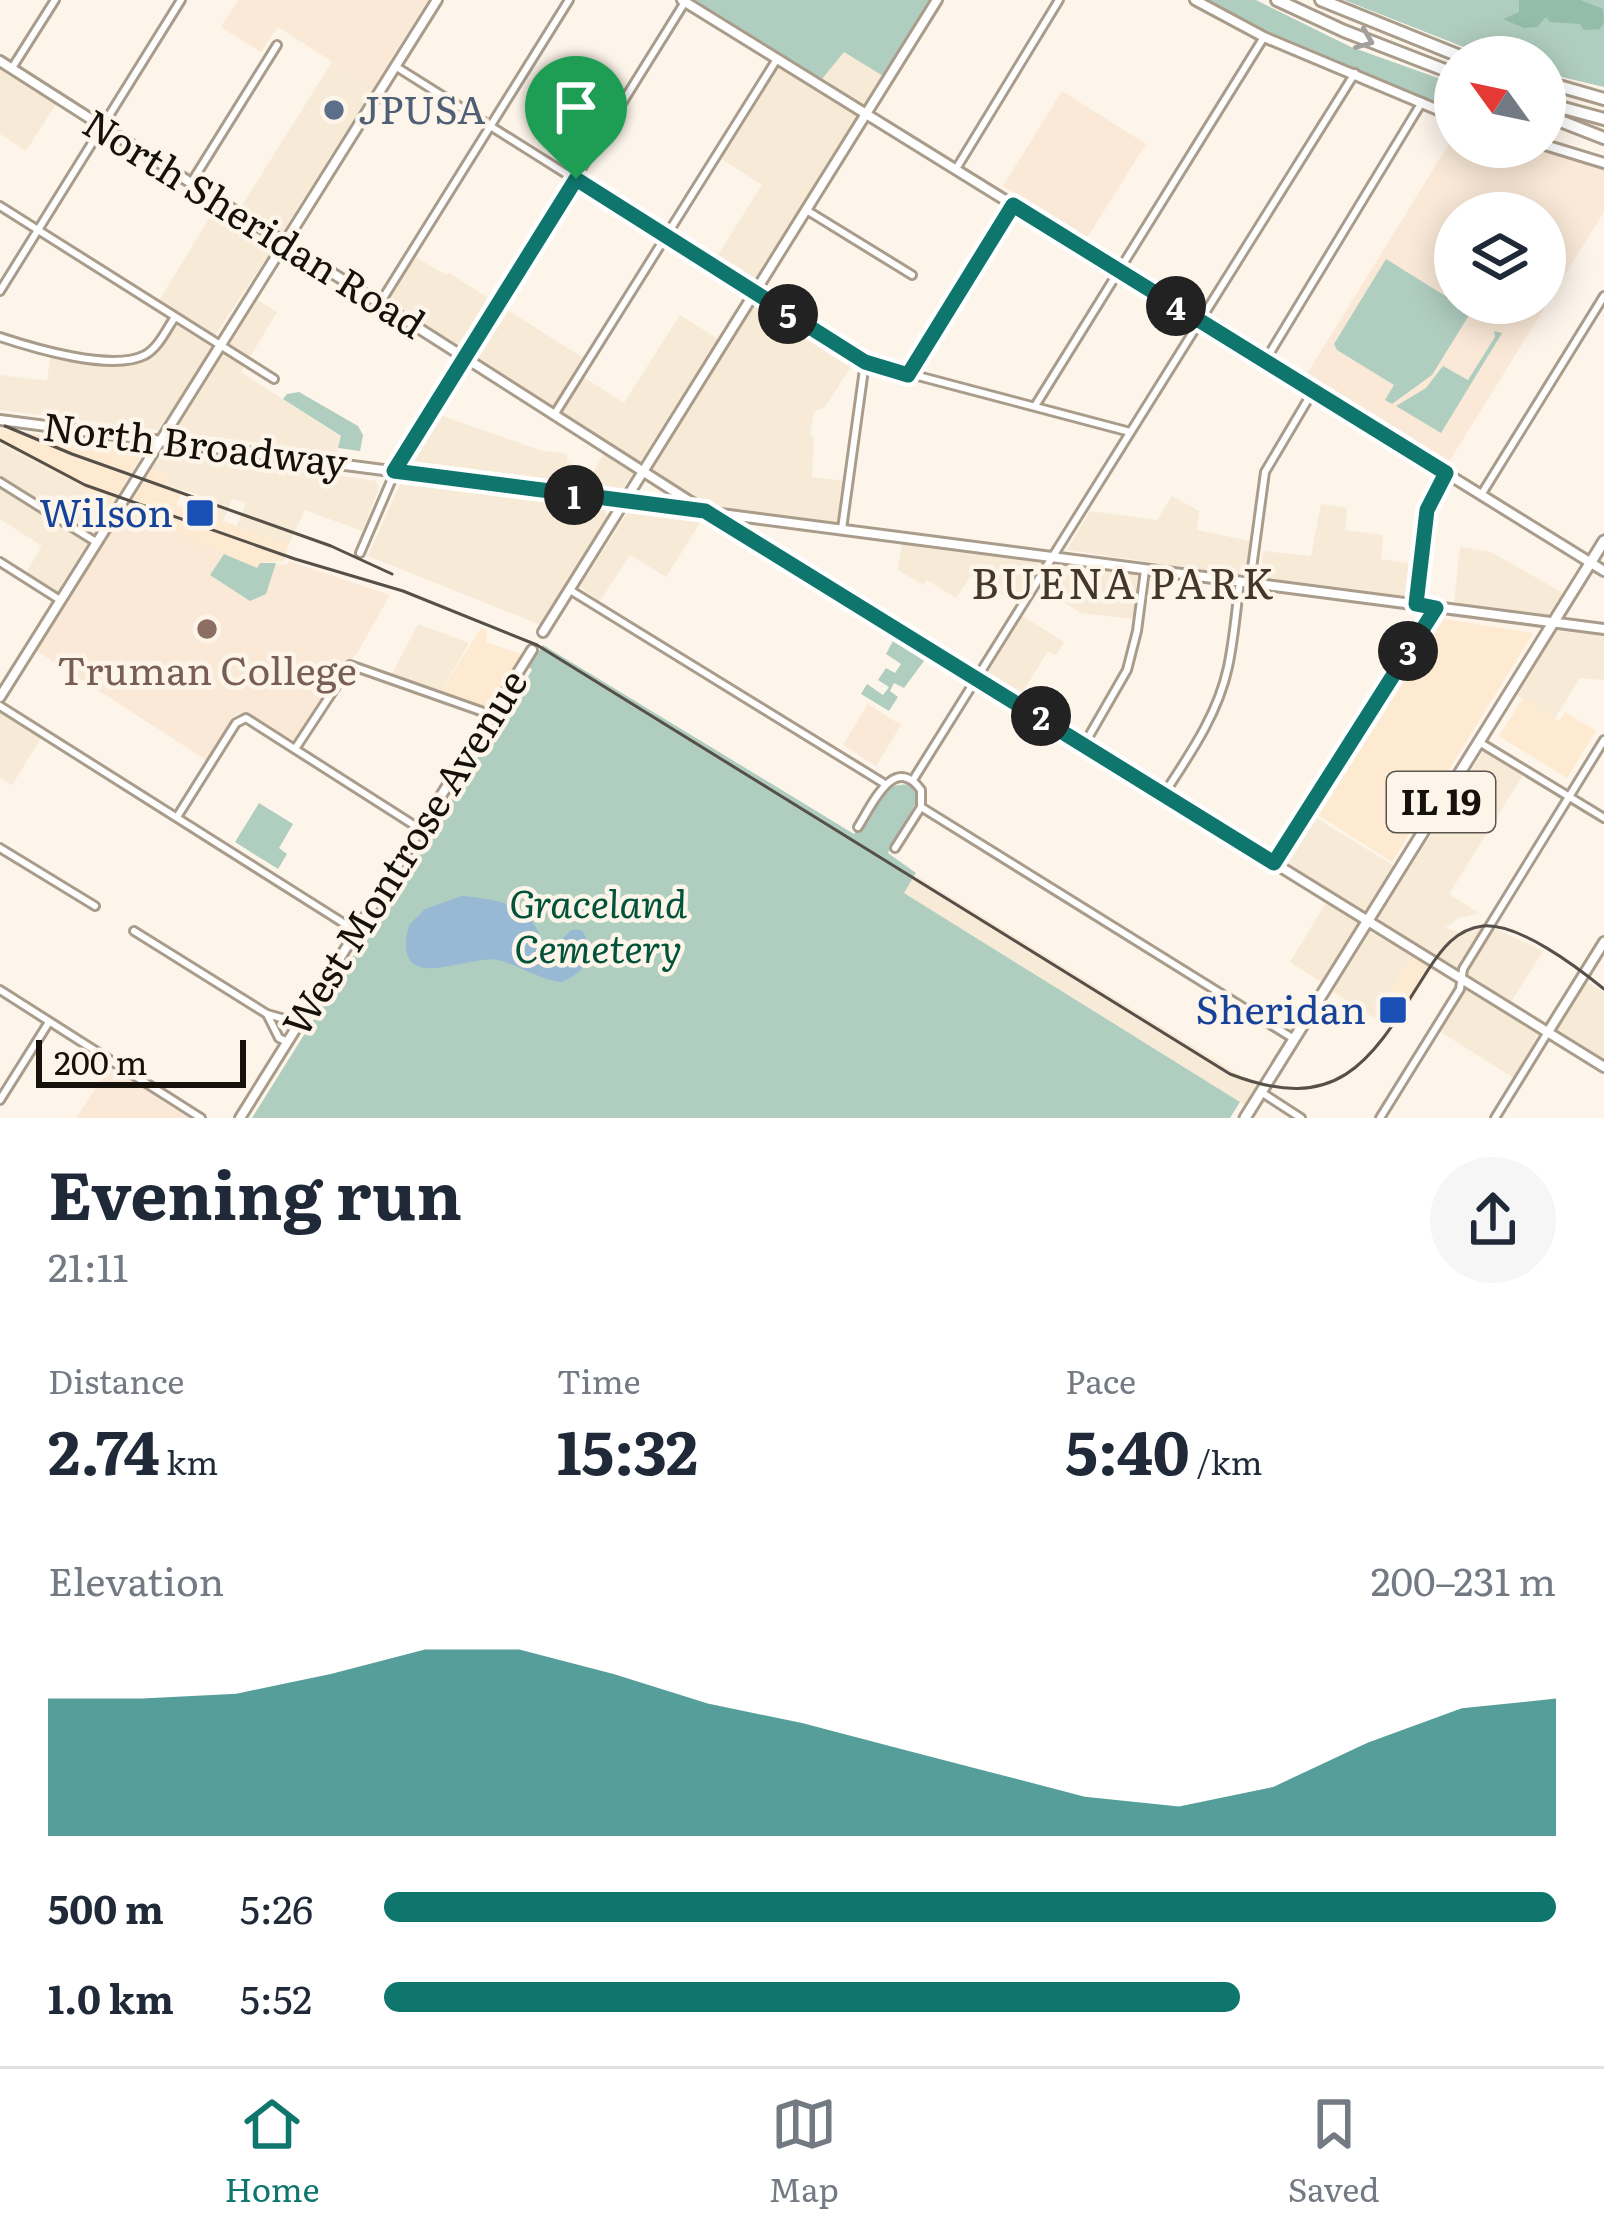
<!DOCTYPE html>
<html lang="en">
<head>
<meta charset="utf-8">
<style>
	body { margin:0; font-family:Literata,serif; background:#f6f6f7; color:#1f2937; height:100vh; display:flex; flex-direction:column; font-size:45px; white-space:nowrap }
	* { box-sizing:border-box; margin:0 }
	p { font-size:39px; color:#747a83 }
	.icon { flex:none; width:66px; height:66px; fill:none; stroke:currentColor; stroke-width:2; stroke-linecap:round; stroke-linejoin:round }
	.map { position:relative; height:1118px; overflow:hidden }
	.details { display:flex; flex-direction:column; background:#fff; flex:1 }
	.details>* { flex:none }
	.needle { width:78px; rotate:303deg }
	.buttons { position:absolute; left:1434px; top:36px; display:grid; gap:24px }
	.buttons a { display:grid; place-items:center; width:132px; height:132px; border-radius:50%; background:#fff; box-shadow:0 6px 30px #0003; font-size:60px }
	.scale { position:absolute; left:36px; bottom:30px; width:210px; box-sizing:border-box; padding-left:12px; border:6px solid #16110b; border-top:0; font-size:33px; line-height:42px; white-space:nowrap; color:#16110b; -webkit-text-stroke:9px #fdf5ea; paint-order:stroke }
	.pin { position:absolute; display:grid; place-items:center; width:102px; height:102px; color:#fff; margin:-123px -51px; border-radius:50% 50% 50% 0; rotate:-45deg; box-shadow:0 0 12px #0007 }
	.pin .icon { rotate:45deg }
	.km { position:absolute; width:60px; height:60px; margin:-30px; border-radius:50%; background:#222; color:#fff; font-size:33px; line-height:60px; text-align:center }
	.round { display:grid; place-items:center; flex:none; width:126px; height:126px; border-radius:63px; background:#f6f6f7 }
	.head { display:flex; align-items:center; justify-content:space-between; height:204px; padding:0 48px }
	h1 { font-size:66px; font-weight:700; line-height:90px }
	.metrics { display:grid; grid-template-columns:repeat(3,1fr); gap:18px; height:204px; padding:12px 48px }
	.metrics div { display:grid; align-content:center }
	.metrics b { font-size:60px; font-weight:700 }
	.metrics small { font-size:33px; font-weight:400 }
	.metrics p { font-size:33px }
	.chart { height:336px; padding:24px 48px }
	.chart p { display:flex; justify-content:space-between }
	.chart svg { width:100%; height:216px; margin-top:12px; fill:#0f766e; opacity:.7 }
	ul { padding:0 48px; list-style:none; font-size:39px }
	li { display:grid; grid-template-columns:192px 144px 1fr; align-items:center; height:90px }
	li i { height:30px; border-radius:15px; background:#0f766e }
	.menu { display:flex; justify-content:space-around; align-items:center; height:168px; border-top:3px solid #e0e1e3; background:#fff; font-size:33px; color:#747a83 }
	.menu a { display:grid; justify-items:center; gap:6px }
	.menu .current { color:#0f766e }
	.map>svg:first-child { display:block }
	.commercial { fill:#f7ead6 }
	.built { fill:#fdead1 }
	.education { fill:#fae9d7; fill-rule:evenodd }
	.green { fill:#b0cec0 }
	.forest { fill:#93bca9 }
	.water { fill:#97b9d3 }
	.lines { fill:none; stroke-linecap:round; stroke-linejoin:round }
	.street-casing { stroke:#a99c8b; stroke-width:12 }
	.secondary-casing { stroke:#a99c8b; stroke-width:14 }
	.primary-casing { stroke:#a99c8b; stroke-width:15 }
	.highway-casing { stroke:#a99c8b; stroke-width:16 }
	.street { stroke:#fff; stroke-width:6 }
	.secondary { stroke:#fff; stroke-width:8 }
	.primary { stroke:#fff; stroke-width:9 }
	.highway { stroke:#fff; stroke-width:10 }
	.rail { stroke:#565048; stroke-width:3 }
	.oneway { stroke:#a2a09d }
	.route-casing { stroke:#fff; stroke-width:24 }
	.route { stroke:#0f766e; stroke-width:15 }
	.service-dot { fill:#5c6f8a; stroke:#fdf5ea; stroke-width:4.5 }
	.transit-dot { fill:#1a4fb4; stroke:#fdf5ea; stroke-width:4.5 }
	.education-dot { fill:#8d6e63; stroke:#fdf5ea; stroke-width:4.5 }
	.labels { text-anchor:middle; stroke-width:9; stroke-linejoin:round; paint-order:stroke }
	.shield { fill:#fdf5ea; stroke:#5b554e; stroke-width:3 }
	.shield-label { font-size:36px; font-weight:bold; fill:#16110b }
	.service-label { font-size:39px; fill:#4e5e75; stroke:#fdf5ea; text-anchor:start }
	.street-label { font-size:39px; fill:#16110b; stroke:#fdf5ea }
	.transit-label { font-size:39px; fill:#164399; stroke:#fdf5ea; text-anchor:end }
	.education-label { font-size:39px; fill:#785e54; stroke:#fdf5ea }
	.park-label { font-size:39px; font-style:italic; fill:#01533a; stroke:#fdf5ea }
	.neighbourhood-label { font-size:42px; letter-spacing:3px; fill:#423728; stroke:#fdf5ea }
</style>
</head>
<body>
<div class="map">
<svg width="1604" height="1118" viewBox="0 0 1604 1118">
	<rect width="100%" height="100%" fill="#fdf5ea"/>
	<!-- commercial -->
	<g class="commercial">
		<polygon points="844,51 883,76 865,105 822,79"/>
		<polygon points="332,62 373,88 282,233 241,207"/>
		<polygon points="779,65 858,115 751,285 714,261 762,185 720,158"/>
		<polygon points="0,68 56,104 26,151 0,134"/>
		<polygon points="216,207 267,238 273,248 213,338 159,301"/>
		<polygon points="411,254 446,275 449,273 588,361 580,375 624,403 680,315 718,339 622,490 410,464 408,452 434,413 539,450 567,454 567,462 589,472 593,472 608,448 380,304"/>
		<polygon points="256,299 277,312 241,372 341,437 337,453 176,432 175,428 215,359"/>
		<polygon points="756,300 855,361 824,408 814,411 810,435 814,437 812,477 844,481 837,524 712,507 651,468"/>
		<polygon points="173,323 213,348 158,430 0,410 0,375 47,381 51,353 128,362 148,355"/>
		<polygon points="0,444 112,504 55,595 24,576 42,546 0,519"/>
		<polygon points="166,451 376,481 379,488 362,531 305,510 289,544 237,526 246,502 232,499 223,521 194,510 199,495 167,485 169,475 150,470"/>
		<polygon points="401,482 604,509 607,516 541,625 368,556"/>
		<polygon points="1172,496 1199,511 1197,530 1250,541 1245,576 1067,550 1090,511 1157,520"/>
		<polygon points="1321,504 1347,508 1345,530 1383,535 1381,559 1415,564 1410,598 1261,578 1263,551 1311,556"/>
		<polygon points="630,509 703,518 666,577 630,555 600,601 580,587"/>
		<polygon points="902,542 1036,561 1040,568 1018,605 971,576 956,598 927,580 923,585 898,570"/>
		<polygon points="1460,547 1491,552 1563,593 1550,614 1544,617 1454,604"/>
		<polygon points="1056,564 1137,575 1134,619 1081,613 1039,587"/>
		<polygon points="1021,615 1064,642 1056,655 1048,651 1019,698 984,675"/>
		<polygon points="418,624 469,643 439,694 391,676"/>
		<polygon points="1557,631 1604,636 1604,680 1580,678 1555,718 1517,695"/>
		<polygon points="0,706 43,735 12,785 0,778"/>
		<polygon points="1484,751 1523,775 1449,894 1479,913 1459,918 1445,928 1463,933 1482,928 1456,967 1381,922 1379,917"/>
		<polygon points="1308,813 1399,869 1326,985 1290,962 1330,897 1276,863"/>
		<polygon points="915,875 1257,1086 1245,1105 904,893"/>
		<polygon points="1494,928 1543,951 1511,1002 1466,973"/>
		<polygon points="1370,932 1413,956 1374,1018 1333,992"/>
		<polygon points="1587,982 1604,992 1604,1061 1557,1030"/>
		<polygon points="1466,989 1538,1035 1514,1078 1439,1031"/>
	</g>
	<!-- built -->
	<g class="built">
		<polygon points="0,429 140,448 142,455 112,504 0,443"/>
		<polygon points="149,470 169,475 167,485 182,490 177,505 289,544 284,561 260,563 258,569 124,510"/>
		<polygon points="1439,618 1533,633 1392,862 1315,813"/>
		<polygon points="481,628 487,631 486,642 521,654 487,708 439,694"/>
		<polygon points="1523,698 1559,721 1565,712 1596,731 1567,778 1499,736"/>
		<polygon points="1413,956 1432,968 1397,1025 1378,1013"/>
	</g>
	<!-- education -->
	<g class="education">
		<polygon points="238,0 428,0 373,88 278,27 261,52 221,27"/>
		<polygon points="1062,91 1146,144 1087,238 1003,186"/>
		<path d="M1455,134v13h71l78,22v43l-157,253 -142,-88zM1455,213h90v90h-90z"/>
		<polygon points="118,507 257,568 260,563 287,565 289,561 390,595 356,655 343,665 296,741 240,713 233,717 206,760 31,647"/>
		<polygon points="868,704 901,725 876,766 843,745"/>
		<polygon points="110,1067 188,1118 76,1118"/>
	</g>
	<!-- green -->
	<g class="green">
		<polygon points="694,0 930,0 883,76 844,52 822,79"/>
		<polygon points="1209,0 1256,0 1351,47 1455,84 1455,110 1263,29"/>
		<polygon points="1344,0 1604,0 1604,87 1545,73 1545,57 1489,57"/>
		<polygon points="1386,259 1471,312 1432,375 1392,404 1385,400 1394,385 1337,350 1334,344"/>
		<polygon points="1494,331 1502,333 1441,433 1396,406 1426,388 1443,366 1468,380 1495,337"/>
		<polygon points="299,392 358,426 363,435 360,451 338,448 341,436 283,399 287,394"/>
		<polygon points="224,554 257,568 260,563 276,563 266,594 250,601 210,575"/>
		<polygon points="894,639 924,661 904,688 894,683 890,691 898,697 889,711 861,694 867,684 883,695 889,687 878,680 886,668 895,673 901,664 886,654"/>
		<polygon points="543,645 854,834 891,786 909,784 916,792 917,801 888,853 916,873 904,893 1240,1102 1230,1118 252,1118 532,670 529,667"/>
		<polygon points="259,803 293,824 279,848 287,854 278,869 235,842"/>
	</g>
	<!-- forest -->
	<polygon class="forest" points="1519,0 1580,0 1603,9 1604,23 1600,29 1584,30 1580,24 1550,22 1546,17 1537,27 1524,28 1503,19 1519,12"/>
	<!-- water -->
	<path class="water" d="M462,896c24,2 51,5 69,24 8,10 7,17 17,25l11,-2 12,-13h10c18,21 4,43 -19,52 -23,-2 -42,-17 -64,-22 -28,-7 -108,40 -89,-35l16,-16z"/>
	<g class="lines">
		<defs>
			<g id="street">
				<polyline points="395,66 865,362 1130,432"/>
				<polyline points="12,68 55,0"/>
				<polyline points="956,169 1059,0"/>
				<polyline points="191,183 277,45"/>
				<polyline points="0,206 274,379"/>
				<polyline points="808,211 912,275"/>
				<polyline points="0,291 181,0"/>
				<polyline points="380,303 569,0"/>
				<path d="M0,337c33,11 112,35 145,18 14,-8 21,-25 30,-38"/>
				<polyline points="1265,361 1422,102"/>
				<polyline points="908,375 1013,205"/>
				<polyline points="1035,406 1264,37"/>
				<polyline points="554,415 777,59"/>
				<polyline points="0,482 96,542"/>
				<polyline points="1481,495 1604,296"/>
				<polyline points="842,529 865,362"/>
				<polyline points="360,553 401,458 685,2"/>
				<polyline points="0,562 60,600"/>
				<polyline points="1250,583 1265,472 1313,391"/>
				<polyline points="570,590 885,784"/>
				<polyline points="1416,605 1427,510 1446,473"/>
				<polyline points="0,706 356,931"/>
				<polyline points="1479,742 1604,818"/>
				<polyline points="1085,743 1127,670 1137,631 1145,570"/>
				<polyline points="295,749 350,665 492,715"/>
				<polyline points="913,780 1355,73"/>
				<path d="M1164,794c26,-40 54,-80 64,-127 6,-28 8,-57 12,-85"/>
				<polyline points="921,807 1294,1039"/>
				<polyline points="177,817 236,723 246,718 420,829"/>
				<path d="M858,827c14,-22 36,-74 63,-37v17l-26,41"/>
				<polyline points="0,848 95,906"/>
				<polyline points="1274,863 1436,608"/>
				<polyline points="134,931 267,1014 299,1023"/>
				<polyline points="0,990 201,1118"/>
				<polyline points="267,1014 279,1038 287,1042"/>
				<polyline points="1261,1092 1301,1118"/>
				<polyline points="0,1100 49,1022"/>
				<polyline points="1380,1118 1460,989 1463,969 1604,740"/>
				<polyline points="1495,1118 1548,1032"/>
			</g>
			<g id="secondary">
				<polyline points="682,0 1604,571"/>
				<polyline points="1195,0 1264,37 1455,117"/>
				<polyline points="0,61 705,511 1604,1067"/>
				<polyline points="1545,145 1604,163"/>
				<polyline points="0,420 1604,629"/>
				<polyline points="543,632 937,0"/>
				<polyline points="0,697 437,0"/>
				<polyline points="1548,1032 1604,942"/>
				<polyline points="240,1118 532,650"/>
			</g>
			<polyline id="primary" points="1245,1118 1604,541"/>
			<g id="highway">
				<polyline points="1277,0 1344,31 1455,74"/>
				<polyline points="1321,0 1462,57"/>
				<polyline points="1545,82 1604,99"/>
				<polyline points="1545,103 1604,119"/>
				<polyline points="1545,115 1604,138"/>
			</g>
		</defs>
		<!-- street casing -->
		<use href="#street" class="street-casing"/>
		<!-- secondary casing -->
		<use href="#secondary" class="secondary-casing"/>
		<!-- primary casing -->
		<use href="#primary" class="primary-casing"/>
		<!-- highway casing -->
		<use href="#highway" class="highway-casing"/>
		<!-- street -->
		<use href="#street" class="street"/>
		<!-- secondary -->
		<use href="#secondary" class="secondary"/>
		<!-- primary -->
		<use href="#primary" class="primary"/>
		<!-- highway -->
		<use href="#highway" class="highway"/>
		<!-- rail -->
		<g class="rail">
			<polyline points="5,426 72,454 331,546 392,574"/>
			<path d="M0,440l85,45 210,74 108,32 134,54 693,429c114,44 144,-19 198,-104 13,-20 28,-41 55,-44 36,-3 94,41 121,63"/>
		</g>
	</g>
	<!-- one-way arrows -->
	<defs><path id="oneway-chevron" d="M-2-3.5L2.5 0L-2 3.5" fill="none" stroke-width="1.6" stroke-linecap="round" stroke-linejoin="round" transform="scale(3)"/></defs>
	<use class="oneway" href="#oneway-chevron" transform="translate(1365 40) rotate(22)"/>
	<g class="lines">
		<defs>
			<polygon id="route" points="576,179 865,362 908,375 1013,205 1446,473 1427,510 1416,604 1436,608 1274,863 705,511 394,471"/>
		</defs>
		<!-- route casing -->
		<use href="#route" class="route-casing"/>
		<!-- route -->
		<use href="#route" class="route"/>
	</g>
	<!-- markers -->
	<circle class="service-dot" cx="334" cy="110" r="12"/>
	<g class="transit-dot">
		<rect x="185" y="498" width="30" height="30" rx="6"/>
		<rect x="1378" y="995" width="30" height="30" rx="6"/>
	</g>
	<circle class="education-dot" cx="207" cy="629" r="12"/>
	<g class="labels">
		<!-- shield labels -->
		<rect class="shield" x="1387" y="772" width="108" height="60" rx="9"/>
		<g class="shield-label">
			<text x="1441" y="815">IL 19</text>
		</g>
		<!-- service labels -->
		<g class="service-label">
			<text x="358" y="124">JPUSA</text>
		</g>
		<!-- street labels -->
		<g class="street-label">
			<text transform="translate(254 224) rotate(32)" y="14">North Sheridan Road</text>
			<text transform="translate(195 445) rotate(7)" y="14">North Broadway</text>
			<text transform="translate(405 853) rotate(-58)" y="14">West Montrose Avenue</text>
		</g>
		<!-- transit labels -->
		<g class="transit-label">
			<text x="173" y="527">Wilson</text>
			<text x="1366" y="1024">Sheridan</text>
		</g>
		<!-- education labels -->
		<g class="education-label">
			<text x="207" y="685">Truman College</text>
		</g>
		<!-- park labels -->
		<g class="park-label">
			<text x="598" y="918">Graceland<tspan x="598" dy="45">Cemetery</tspan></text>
		</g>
		<!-- neighbourhood labels -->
		<g class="neighbourhood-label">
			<text x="1124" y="599">BUENA PARK</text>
		</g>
	</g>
</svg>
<div class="buttons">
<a><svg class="needle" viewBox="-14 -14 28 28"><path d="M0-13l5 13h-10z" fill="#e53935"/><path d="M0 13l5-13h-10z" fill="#747a83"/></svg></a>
<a><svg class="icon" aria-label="layers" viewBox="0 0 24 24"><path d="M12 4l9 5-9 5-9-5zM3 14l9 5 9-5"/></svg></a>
</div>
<div class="scale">200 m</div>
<div class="pin" style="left:576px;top:179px;background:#1e9e55"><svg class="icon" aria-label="arrive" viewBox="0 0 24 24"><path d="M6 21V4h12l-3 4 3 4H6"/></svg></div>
<b class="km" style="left:574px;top:495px">1</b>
<b class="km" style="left:1041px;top:716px">2</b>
<b class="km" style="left:1408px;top:651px">3</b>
<b class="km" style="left:1176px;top:306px">4</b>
<b class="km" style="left:788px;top:314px">5</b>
</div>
<section class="details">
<div class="head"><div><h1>Evening run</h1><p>21:11</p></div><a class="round"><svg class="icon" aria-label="share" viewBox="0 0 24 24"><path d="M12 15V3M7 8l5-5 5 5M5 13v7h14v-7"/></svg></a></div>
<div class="metrics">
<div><p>Distance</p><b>2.74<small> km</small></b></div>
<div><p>Time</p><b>15:32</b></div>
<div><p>Pace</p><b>5:40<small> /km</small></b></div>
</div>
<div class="chart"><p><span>Elevation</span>200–231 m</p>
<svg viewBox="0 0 160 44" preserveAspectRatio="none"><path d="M0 44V16L10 16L20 15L30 11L40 6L50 6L60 11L70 17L80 21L90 26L100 31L110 36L120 38L130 34L140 25L150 18L160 16V44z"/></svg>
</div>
<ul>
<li><b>500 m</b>5:26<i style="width:100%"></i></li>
<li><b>1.0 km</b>5:52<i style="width:73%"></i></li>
</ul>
</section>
<nav class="menu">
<a class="current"><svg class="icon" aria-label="home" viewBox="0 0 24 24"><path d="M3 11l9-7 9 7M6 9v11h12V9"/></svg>Home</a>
<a><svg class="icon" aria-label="map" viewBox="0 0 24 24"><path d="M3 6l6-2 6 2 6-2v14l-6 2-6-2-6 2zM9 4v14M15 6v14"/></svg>Map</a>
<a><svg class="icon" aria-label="saved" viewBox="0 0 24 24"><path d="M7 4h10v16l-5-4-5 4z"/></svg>Saved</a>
</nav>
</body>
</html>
